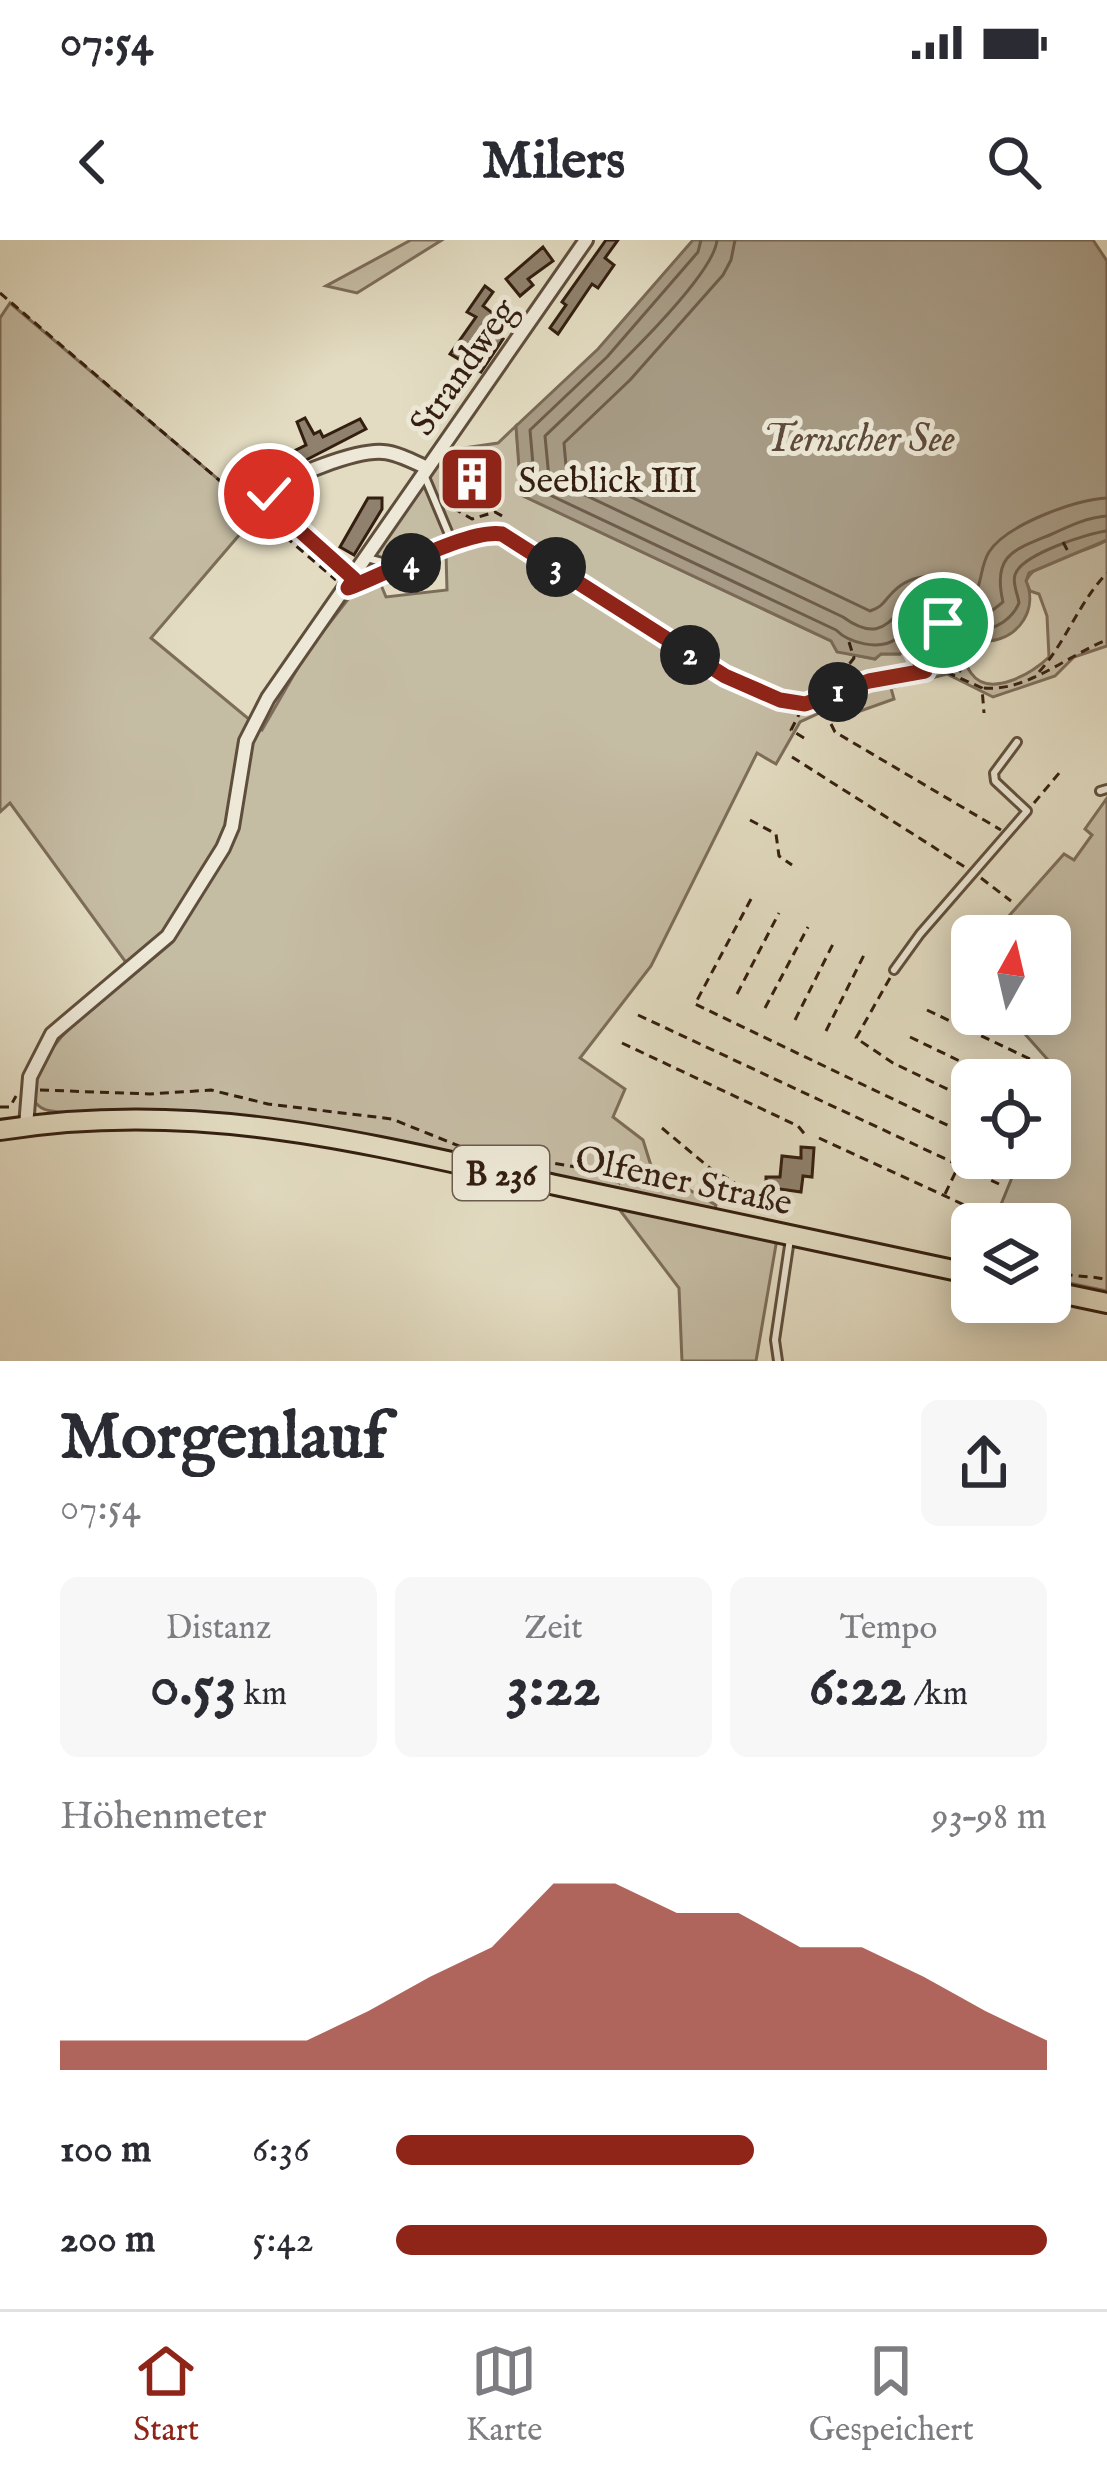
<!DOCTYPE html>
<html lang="de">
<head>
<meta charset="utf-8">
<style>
	body { margin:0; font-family:"IM FELL English",serif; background:#f7f7f7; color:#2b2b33; height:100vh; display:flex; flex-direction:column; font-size:45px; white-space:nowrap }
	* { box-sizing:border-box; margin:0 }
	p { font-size:39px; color:#7c7c81 }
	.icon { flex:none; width:66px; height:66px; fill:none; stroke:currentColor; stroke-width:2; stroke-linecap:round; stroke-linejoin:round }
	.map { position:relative; height:1121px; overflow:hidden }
	.panel { display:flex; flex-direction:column; background:#fff; flex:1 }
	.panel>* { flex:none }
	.needle { width:78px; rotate:8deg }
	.controls { position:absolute; left:951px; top:675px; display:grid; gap:24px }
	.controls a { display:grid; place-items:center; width:120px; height:120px; border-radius:18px; background:#fff; box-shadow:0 6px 30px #0003; font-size:60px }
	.pin { position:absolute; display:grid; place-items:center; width:102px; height:102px; color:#fff; margin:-51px; border:6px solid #fff; border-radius:50%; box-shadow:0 3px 12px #0007 }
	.km { position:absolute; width:60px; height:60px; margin:-30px; border-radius:50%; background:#222; color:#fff; font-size:33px; line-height:60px; text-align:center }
	.round { display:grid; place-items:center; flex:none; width:126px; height:126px; border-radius:18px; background:#f7f7f7 }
	.headline { display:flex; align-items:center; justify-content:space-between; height:204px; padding:0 60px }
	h1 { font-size:66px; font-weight:800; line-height:90px }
	.stats { display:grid; grid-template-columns:repeat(3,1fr); gap:18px; height:204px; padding:12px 60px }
	.stats div { display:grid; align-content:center; border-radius:18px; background:#f7f7f7; text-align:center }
	.stats b { font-size:60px; font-weight:800 }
	.stats small { font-size:33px; font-weight:400 }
	.stats p { font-size:33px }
	.chart { height:336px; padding:24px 60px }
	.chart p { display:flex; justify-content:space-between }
	.chart svg { width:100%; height:216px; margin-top:12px; fill:#8f2418; opacity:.7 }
	ul { padding:0 60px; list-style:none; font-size:39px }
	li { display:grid; grid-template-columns:192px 144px 1fr; align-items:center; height:90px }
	li i { height:30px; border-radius:15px; background:#8f2418 }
	.status { display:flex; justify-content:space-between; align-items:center; height:84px; padding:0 60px; background:#fff; direction:ltr }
	.status svg { height:33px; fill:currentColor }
	header { display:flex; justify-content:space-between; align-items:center; height:156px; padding:0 60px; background:#fff; font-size:54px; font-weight:800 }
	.tabs { display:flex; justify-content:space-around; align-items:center; height:168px; border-top:3px solid #e1e1e2; background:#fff; font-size:33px; color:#7c7c81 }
	.tabs a { display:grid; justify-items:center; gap:6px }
	.tabs .on { color:#8f2418 }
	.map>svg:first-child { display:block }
	.green { fill:#c5bca4; stroke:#7c6d5a; stroke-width:3 }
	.water { fill:#a79b85; stroke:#796956; stroke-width:3 }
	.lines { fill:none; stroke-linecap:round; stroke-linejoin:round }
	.shore { stroke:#6d5c4a; stroke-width:3 }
	.building { fill:#8f816d; stroke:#331e10; stroke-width:3 }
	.service-casing { stroke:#5f4e3c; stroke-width:12 }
	.minor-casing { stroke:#5f4e3c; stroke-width:18 }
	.primary-casing { stroke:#331e10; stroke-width:24 }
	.path { stroke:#331e10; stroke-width:3; stroke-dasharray:9 6; stroke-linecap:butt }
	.service { stroke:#ede8d7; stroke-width:6 }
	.minor { stroke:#ede8d7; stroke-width:12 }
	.primary { stroke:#e3dcc2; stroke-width:18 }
	.route-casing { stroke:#fff; stroke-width:24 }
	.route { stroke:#8f2418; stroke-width:15 }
	.labels { text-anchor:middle; stroke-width:10; stroke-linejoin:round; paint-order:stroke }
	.shield { fill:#ede8d7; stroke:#6b5b4c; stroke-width:3 }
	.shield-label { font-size:33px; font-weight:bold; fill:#331e10 }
	.street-label { font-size:36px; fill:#331e10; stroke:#ede8d7 }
	.poi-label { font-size:36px; fill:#331e10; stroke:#ede8d7; text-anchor:start }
	.water-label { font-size:39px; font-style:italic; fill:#5c4a39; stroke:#ede8d7 }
</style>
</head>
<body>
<div class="status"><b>07:54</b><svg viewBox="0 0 49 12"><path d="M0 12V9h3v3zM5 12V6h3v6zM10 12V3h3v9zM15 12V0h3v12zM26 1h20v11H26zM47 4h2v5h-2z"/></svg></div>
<header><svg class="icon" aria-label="back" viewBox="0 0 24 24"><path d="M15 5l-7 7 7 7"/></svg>Milers<svg class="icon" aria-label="search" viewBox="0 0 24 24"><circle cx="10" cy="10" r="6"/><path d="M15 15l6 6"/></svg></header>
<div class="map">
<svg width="1107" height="1121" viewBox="0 0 1107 1121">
	<rect width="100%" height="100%" fill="#e3dcc2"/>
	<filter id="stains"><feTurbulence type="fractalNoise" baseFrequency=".00167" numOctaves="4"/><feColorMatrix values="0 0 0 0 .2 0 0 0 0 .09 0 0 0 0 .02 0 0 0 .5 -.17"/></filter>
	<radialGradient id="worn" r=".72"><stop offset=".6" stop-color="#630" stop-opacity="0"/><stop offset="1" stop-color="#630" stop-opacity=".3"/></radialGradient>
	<!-- green -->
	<g class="green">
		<polygon points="411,0 442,0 357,53 326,46"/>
		<path d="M10,63l248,210 -107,125 111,92 45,-78 42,-54 32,-13 5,12 61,-7 -1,-38 43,-17 25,6 171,116 4,-3 -191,-125 -49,15 -5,-7 -63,29 1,7 -21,8 -3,-4 86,-126 54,-8 18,-17 6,69 309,146 19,13 25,5 5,-5h20l27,-32h16c14,15 17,35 28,51 18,26 62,0 78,-16l-2,-41 -8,-22 -9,-3 -4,-10c11,-24 58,-26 81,-41v106l-33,11 -19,19 -62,21 -46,-23 -56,14 3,11 -39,14 -7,-13 -48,22 -24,42 -19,-11 -106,213 -71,92 45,31 -12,28 30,23 9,29 64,36 -3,10c-176,-42 -352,-87 -532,-104 -29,-3 -121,6 -137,-2 -7,-3 -8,-6 -13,-12 10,-56 62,-90 102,-125l-123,-169 -10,9v-494z"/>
		<polygon points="1107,558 1107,1051 1050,1039 1050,984 993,984 1020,918 1050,918 1050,847 1057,830 1007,774 1050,774 1050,696 991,696 1064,614 1074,620 1092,595 1085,589"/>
		<polygon points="610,957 778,993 756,1121 682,1121 679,1048"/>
	</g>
	<!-- water -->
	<path class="water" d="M693,0h400l14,21v279l-78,33 -3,8c12,27 -6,57 -37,60 -11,1 -19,-3 -30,0l-11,-16 -16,-4 -32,33h-19l-6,5 -38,-7 -6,-11 -310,-146 -5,-69 82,-77z"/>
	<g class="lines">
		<!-- shore -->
		<g class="shore">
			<path d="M701,0l-3,12 -91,105 -77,73 5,58 301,142c13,13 43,21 60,9 14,-9 17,-29 36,-30 19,-2 19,10 31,17 21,12 48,-4 56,-23 -1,-9 -7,-19 -4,-28 5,-20 73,-42 92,-44"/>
			<path d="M717,0c-3,41 -138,163 -172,196l4,42 294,139c51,37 49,-23 92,-23 23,0 33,19 54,19l14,-11c-11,-48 11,-52 49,-68 17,-8 36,-17 55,-18"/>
			<path d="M735,0l-4,20 -8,15 -93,105 -66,63 2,23 304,145c13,-4 14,-10 23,-19 26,-26 56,-13 85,-5 4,-11 4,-24 11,-35 17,-27 87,-53 118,-54"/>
		</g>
	</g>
	<!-- building -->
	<g class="building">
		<polygon points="606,0 618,0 605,18 614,25 598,48 592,44 558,94 550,88 566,65 562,62"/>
		<polygon points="543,7 553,21 528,39 533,45 520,56 506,39"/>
		<polygon points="485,46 493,52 483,66 503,81 494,94 503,99 481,132 450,114 476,77 467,72"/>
		<polygon points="305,178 314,194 320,191 323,197 360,179 366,189 277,235 275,231 293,219 290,213 306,205 297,182"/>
		<polygon points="368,258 382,258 382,269 354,315 340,307"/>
		<polygon points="801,907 814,908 812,937 803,936 801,952 766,947 766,937 780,937 782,916 801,918"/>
	</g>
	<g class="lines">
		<defs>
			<g id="service">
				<polyline points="367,318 382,322 383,335"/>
				<polyline points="350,347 453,304 425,237"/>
				<polyline points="1100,551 1107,549"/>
				<polyline points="894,730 920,694 1027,571 995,541 994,533 1017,502"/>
				<polyline points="778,1121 775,1100 790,999"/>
			</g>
			<g id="minor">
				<path d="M354,339l-86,-77 1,-8c17,-18 88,-44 114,-42 15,1 31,10 44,16"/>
				<polyline points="26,886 30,837 52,794 168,696 223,608 232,587 246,501 268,458 586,0"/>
			</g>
			<g id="primary">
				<path d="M0,890c199,-32 368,14 560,56 137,30 275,58 412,88"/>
				<polyline points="1050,1051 1107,1063"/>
			</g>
		</defs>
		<!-- service casing -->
		<use href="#service" class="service-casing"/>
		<!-- minor casing -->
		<use href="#minor" class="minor-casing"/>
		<!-- primary casing -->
		<use href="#primary" class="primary-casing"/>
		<!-- path -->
		<g class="path">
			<polyline points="0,53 336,340"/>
			<polyline points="454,267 471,256 481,238"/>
			<polyline points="453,268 472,279 495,272 504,277"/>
			<polyline points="460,301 489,292 512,298 725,437 780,460 805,463 869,441 942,430 982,448 984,473"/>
			<polyline points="1063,302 1070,315"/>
			<polyline points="849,402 854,418 847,427 858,444"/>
			<polyline points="924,430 911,406 927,385 936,382 946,387 951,402 966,423 959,432"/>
			<path d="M1039,432c27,-30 40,-70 68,-99"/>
			<path d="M984,448c43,4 84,-33 123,-48"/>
			<polyline points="831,484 835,492 1001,590"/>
			<polyline points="804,498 791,490 805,463"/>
			<polyline points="792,517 968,629"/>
			<polyline points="1034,563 1060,532"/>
			<polyline points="750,580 776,594 779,616 792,625"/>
			<polyline points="981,638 1011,661"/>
			<polyline points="751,659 695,764 972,897"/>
			<polyline points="890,738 856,798 893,823 972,861"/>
			<polyline points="737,754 779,673"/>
			<polyline points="765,768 808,687"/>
			<polyline points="927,770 1032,820"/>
			<polyline points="638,775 999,944"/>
			<polyline points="795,780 835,700"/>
			<polyline points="826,791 864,715"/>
			<polyline points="910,797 999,840"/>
			<polyline points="622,803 798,886 807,897"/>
			<polyline points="40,850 150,854 211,850 268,864 392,879 464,908 593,930 622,944"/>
			<polyline points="0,867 10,867 16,856"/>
			<polyline points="662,888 711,929 735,943"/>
			<polyline points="819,898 984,974"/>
			<polyline points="945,954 972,898"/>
			<path d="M1050,1028c16,11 38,6 57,12"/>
		</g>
		<!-- service -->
		<use href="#service" class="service"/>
		<!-- minor -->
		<use href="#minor" class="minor"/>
		<!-- primary -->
		<use href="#primary" class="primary"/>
	</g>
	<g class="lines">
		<defs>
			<path id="route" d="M269,254l-1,8 86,77 -6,9c37,-13 120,-60 154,-54l223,142 55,24 25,4 64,-23 56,-10 -14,-25 19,-23h13"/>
		</defs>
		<!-- route casing -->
		<use href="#route" class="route-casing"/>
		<!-- route -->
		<use href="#route" class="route"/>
	</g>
	<!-- icons -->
	<defs>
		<symbol id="building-square" viewBox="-11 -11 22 22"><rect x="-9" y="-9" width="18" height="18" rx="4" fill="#8f2418" stroke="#ede8d7"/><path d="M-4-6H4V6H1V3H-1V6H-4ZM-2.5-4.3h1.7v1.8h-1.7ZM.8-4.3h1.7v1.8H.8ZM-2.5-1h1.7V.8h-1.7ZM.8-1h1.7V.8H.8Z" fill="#fff"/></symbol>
	</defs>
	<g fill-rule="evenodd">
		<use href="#building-square" x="434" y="201" width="76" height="76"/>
	</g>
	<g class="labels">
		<!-- shield labels -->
		<rect class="shield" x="453" y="906" width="96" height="54" rx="9"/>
		<g class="shield-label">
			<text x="501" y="945">B 236</text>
		</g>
		<!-- street labels -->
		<g class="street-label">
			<text transform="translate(462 126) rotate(-55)" y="13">Strandweg</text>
			<text transform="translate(684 939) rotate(12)" y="13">Olfener Straße</text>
		</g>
		<!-- poi labels -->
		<g class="poi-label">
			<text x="518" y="252">Seeblick III</text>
		</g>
		<!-- water labels -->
		<g class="water-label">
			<text x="859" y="211">Ternscher See</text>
		</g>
	</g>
	<rect width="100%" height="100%" filter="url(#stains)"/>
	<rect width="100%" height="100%" fill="url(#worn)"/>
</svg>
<div class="controls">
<a><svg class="needle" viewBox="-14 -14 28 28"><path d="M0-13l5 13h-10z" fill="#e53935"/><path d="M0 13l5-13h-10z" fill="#7c7c81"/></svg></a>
<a><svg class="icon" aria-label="locate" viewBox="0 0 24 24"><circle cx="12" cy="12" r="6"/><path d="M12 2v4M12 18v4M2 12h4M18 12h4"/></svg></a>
<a><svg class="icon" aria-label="layers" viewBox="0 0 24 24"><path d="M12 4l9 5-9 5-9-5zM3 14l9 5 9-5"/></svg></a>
</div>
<div class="pin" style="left:943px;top:383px;background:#1e9e55"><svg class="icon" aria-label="arrive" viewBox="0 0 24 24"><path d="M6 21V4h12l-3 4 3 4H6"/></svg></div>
<div class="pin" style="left:269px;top:254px;background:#d93025"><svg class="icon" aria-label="check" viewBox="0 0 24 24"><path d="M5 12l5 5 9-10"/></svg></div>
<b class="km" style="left:838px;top:452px">1</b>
<b class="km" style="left:690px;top:415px">2</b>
<b class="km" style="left:556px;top:327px">3</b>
<b class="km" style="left:411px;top:323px">4</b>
</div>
<section class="panel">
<div class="headline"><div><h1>Morgenlauf</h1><p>07:54</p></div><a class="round"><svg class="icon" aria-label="share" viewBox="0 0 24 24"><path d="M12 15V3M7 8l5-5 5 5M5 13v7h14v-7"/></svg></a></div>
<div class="stats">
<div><p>Distanz</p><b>0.53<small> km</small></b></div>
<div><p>Zeit</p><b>3:22</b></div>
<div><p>Tempo</p><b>6:22<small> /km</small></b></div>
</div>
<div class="chart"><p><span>Höhenmeter</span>93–98 m</p>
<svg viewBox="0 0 160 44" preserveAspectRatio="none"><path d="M0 44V38L10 38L20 38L30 38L40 38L50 32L60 25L70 19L80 6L90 6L100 12L110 12L120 19L130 19L140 25L150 32L160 38V44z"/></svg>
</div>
<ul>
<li><b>100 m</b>6:36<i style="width:55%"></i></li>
<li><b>200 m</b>5:42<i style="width:100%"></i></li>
</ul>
</section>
<nav class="tabs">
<a class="on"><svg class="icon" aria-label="home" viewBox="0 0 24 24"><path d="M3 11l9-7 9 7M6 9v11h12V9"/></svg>Start</a>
<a><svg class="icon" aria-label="map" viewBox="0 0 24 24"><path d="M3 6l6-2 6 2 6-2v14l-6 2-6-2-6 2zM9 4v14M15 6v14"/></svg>Karte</a>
<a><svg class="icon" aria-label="saved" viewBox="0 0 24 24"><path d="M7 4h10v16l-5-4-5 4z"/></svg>Gespeichert</a>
</nav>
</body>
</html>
